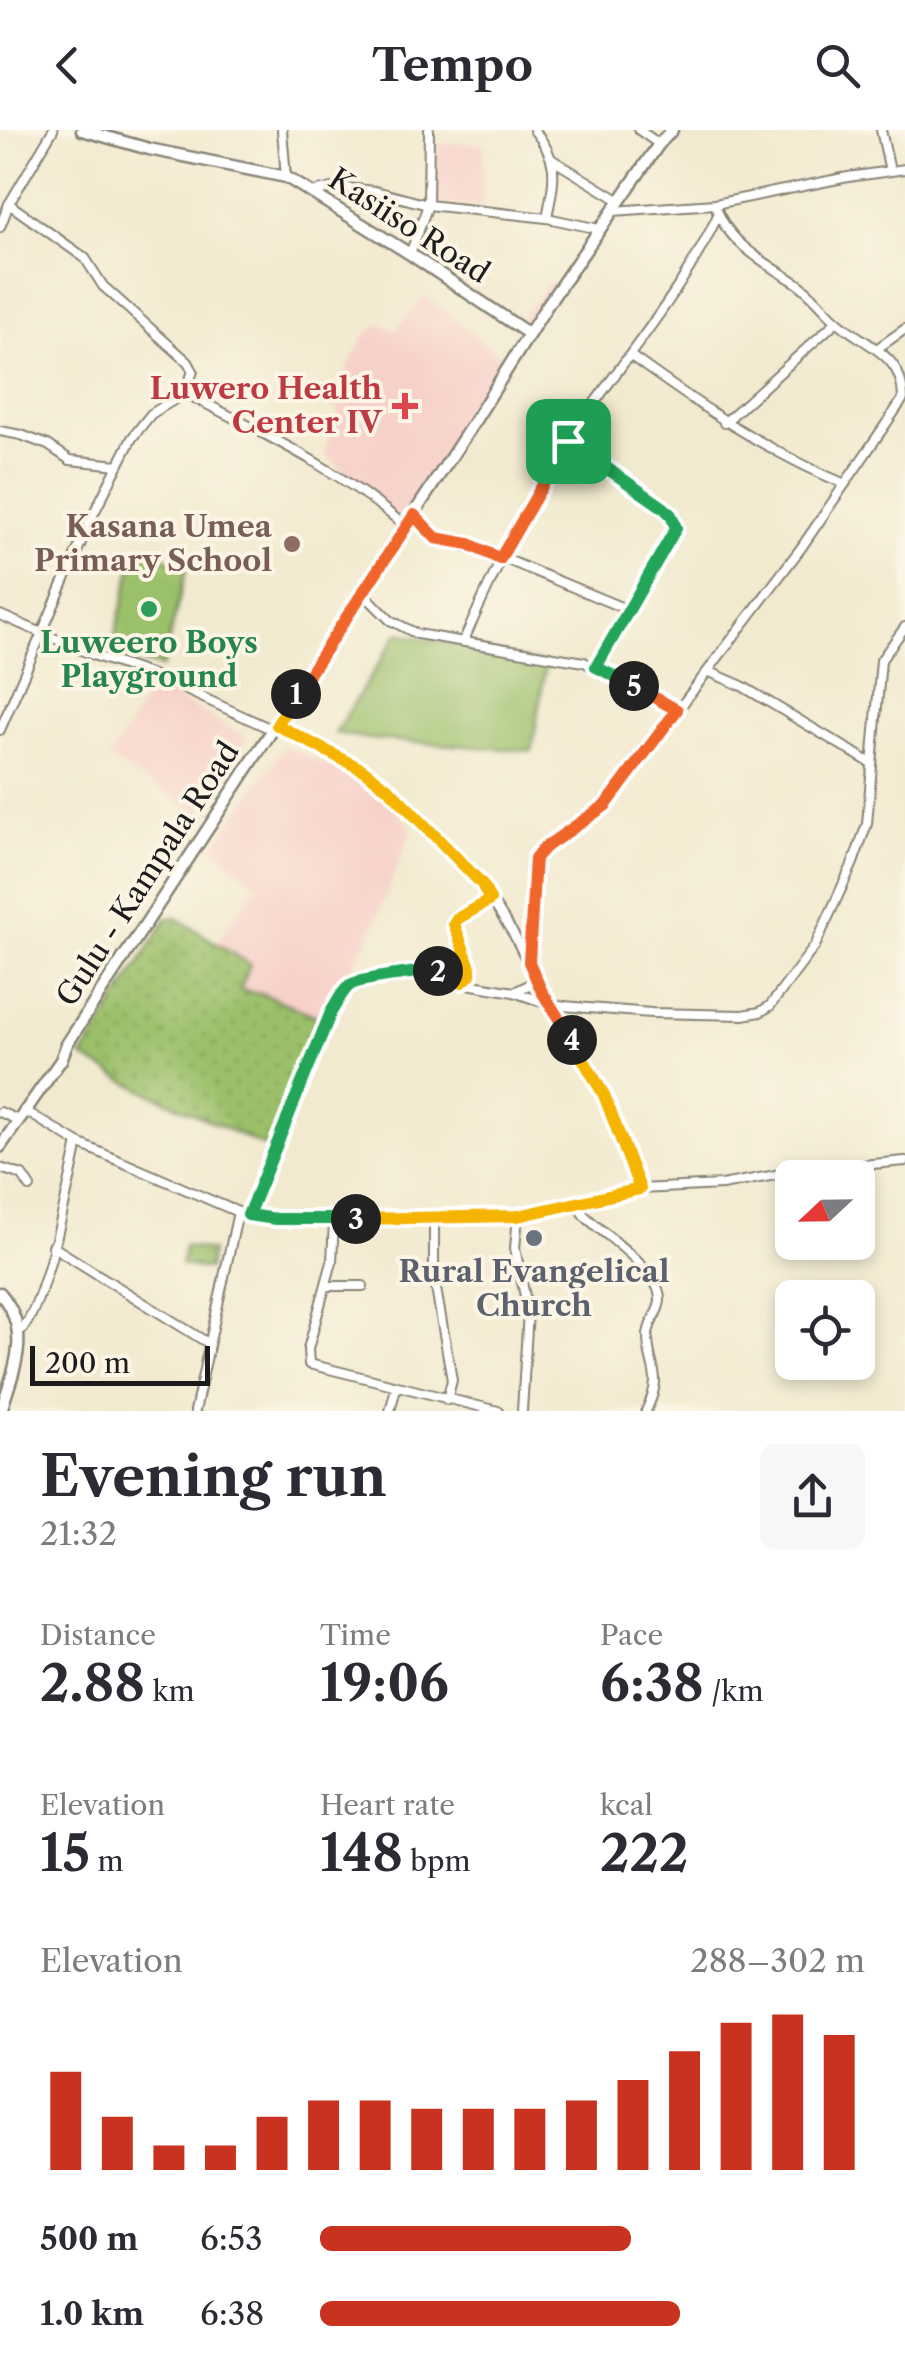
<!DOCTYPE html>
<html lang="en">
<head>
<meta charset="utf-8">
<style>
	body { margin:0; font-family:"Libre Caslon Text",serif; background:#f7f7f7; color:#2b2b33; height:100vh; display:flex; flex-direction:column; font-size:38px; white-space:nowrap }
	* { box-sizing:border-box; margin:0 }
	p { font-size:32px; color:#7c7c81 }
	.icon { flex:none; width:55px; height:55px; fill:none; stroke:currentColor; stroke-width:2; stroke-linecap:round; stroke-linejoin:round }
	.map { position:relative; height:1281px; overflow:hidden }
	.side { display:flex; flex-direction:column; background:#fff; flex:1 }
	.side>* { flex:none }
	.needle { width:65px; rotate:248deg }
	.buttons { position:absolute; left:775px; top:1030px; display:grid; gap:20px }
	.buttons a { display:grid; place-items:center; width:100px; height:100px; border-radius:15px; background:#fff; box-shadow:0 5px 15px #0003; font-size:50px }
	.scale { position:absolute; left:30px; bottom:25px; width:180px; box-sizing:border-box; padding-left:10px; border:5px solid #1c1c1c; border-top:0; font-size:28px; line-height:35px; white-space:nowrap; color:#1c1c1c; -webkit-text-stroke:8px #fcf5e5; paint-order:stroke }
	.pin { position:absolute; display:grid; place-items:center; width:85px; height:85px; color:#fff; margin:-42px; border-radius:20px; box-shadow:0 5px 15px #0006 }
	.km { position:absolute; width:50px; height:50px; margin:-25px; border-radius:50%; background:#222; color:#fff; font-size:28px; line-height:50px; text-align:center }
	.round { display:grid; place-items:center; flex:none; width:105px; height:105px; border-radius:15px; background:#f7f7f7 }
	.head { display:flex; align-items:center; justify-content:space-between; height:170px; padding:0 40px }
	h1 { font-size:55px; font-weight:700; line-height:75px }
	.stats { display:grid; grid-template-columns:repeat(3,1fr); gap:15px; height:170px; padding:10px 40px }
	.stats div { display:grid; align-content:center }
	.stats b { font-size:50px; font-weight:700 }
	.stats small { font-size:28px; font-weight:400 }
	.stats p { font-size:28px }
	.chart { height:280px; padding:20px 40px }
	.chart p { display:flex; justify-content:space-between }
	.chart svg { width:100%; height:180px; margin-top:10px; stroke:#c8321e; stroke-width:6 }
	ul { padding:0 40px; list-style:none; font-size:32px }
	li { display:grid; grid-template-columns:160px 120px 1fr; align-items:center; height:75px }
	li i { height:25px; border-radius:12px; background:#c8321e }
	header { display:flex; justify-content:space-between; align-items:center; height:130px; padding:0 40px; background:#fff; font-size:45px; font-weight:700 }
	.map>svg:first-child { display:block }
	.built { fill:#f7d1c9 }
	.grass { fill:url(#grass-dots); stroke:#5c6e43; stroke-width:2.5 }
	.garden { fill:#9bc06a; stroke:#5c6e43; stroke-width:2.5 }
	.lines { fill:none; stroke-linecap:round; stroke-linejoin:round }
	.minor-casing { stroke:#878376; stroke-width:12 }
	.major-casing { stroke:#878376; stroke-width:15 }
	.minor { stroke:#fff; stroke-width:8 }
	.major { stroke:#fff; stroke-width:10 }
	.split-1-casing { stroke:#fff; stroke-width:20 }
	.split-2-casing { stroke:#fff; stroke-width:20 }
	.split-3-casing { stroke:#fff; stroke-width:20 }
	.split-4-casing { stroke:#fff; stroke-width:20 }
	.split-5-casing { stroke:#fff; stroke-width:20 }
	.split-6-casing { stroke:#fff; stroke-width:20 }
	.split-1 { stroke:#f0652b; stroke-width:12 }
	.split-2 { stroke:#f5b400; stroke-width:12 }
	.split-3 { stroke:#22a559; stroke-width:12 }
	.split-4 { stroke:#f5b400; stroke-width:12 }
	.split-5 { stroke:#f0652b; stroke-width:12 }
	.split-6 { stroke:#22a559; stroke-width:12 }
	.health-dot { fill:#e0444e; stroke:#fcf5e5; stroke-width:4 }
	.education-dot { fill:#8d6e63; stroke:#fcf5e5; stroke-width:4 }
	.leisure-dot { fill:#2e9e5b; stroke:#fcf5e5; stroke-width:4 }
	.worship-dot { fill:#6b7280; stroke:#fcf5e5; stroke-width:4 }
	.labels { text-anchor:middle; stroke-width:8; stroke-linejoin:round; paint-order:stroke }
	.street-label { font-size:30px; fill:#1c1c1c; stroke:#fcf5e5 }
	.health-label { font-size:30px; font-weight:bold; fill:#be3a42; stroke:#fcf5e5; text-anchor:end }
	.education-label { font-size:30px; font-weight:bold; fill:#785e54; stroke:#fcf5e5; text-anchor:end }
	.leisure-label { font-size:30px; font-weight:bold; fill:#27864d; stroke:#fcf5e5 }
	.worship-label { font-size:30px; font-weight:bold; fill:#5b616d; stroke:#fcf5e5 }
</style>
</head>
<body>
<header><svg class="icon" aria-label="back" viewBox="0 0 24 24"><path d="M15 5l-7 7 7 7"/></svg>Tempo<svg class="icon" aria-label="search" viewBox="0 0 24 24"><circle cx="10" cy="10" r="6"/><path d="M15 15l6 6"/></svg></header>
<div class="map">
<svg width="905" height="1281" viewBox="0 0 905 1281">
	<defs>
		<pattern id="grass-dots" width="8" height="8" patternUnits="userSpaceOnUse" patternTransform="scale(2.5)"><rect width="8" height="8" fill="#9bc06a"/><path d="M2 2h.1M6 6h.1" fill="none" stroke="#85a45b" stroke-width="1.8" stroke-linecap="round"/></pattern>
	</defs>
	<rect width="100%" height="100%" fill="#fcf5e5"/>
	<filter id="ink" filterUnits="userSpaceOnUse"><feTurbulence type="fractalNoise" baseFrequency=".01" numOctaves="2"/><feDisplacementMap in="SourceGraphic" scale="20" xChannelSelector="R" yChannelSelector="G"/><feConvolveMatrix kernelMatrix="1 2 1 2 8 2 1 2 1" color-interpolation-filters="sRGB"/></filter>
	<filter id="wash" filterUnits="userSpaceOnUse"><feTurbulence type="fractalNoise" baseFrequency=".0048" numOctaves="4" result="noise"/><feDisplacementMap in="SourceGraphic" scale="40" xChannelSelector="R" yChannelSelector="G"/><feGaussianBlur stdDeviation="2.25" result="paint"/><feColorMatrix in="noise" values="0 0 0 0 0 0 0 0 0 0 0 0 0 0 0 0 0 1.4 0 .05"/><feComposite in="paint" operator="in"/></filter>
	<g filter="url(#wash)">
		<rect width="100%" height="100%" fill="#f2eacf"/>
		<!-- built -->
		<g class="built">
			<polygon points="434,13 484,13 481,78 438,74 434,71"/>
			<polygon points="549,152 555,156 527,195 520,190"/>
			<polygon points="425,166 505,230 399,393 324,323 330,297 338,282 333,269 364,206 379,193 395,201"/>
			<polygon points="153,556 248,608 200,684 109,629"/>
			<polygon points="285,616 379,660 413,699 369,807 330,878 316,886 265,865 240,860 250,835 216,813 257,755 213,718"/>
		</g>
		<!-- grass -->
		<g class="grass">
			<polygon points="167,788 177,788 250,835 240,860 265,865 316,886 321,897 268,1018 128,953 82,927"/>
			<polygon points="184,1116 211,1121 208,1139 181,1135"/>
		</g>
		<!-- garden -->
		<g class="garden">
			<polygon points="136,421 188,434 162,537 110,524"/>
			<polygon points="398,503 546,534 532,621 370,609 335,603"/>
		</g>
	</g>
	<g filter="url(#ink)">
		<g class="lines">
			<defs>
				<g id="minor">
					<polyline points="282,0 286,47"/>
					<path d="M534,0c27,33 20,49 13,88"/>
					<polyline points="639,0 659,14"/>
					<polyline points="881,0 890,41"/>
					<polyline points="553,30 620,71"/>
					<polyline points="313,62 337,57 375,61 428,75 547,88 599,99"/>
					<polyline points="613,81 715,74 848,47 905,39"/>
					<polyline points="0,97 9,74 53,0"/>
					<polyline points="410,124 428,75 429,0"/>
					<polyline points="878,218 905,199"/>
					<path d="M631,226c69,50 135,95 214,128"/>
					<path d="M185,263c77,40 155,76 221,134"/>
					<polyline points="724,293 837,191"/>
					<polyline points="0,301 21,305 48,315 70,330 118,335"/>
					<polyline points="567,311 663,379 671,385 676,398 597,537"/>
					<polyline points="414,385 436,409 486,421 628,480"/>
					<polyline points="362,462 390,490 417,504 584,532 677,580"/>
					<polyline points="0,485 93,525 158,547 273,600"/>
					<path d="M464,510c30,-67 61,-134 102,-196 51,-78 112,-143 152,-229"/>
					<polyline points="710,542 742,556 871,633"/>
					<polyline points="277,595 363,640 389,659 423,696 476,746 514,805 546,869 594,943 633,1035 640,1059"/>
					<polyline points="0,600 92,387 132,308 151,284 185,263 193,241 188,232 103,156 85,128 9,74"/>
					<path d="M529,832l4,-99 5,-10 68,-48 195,-257 102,-149c0,-46 -37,-52 -66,-78 -14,-12 -25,-28 -40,-38 -31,-20 -71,-40 -82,-79"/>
					<polyline points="462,852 470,845 470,837 455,792 489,769"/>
					<polyline points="514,862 529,855 534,844"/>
					<polyline points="24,980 78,1013 238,1082 259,1088 518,1086 640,1059 722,1055 797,1041 905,1031"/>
					<polyline points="0,982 18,990"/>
					<polyline points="0,1038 22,1045 30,1057"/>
					<path d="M580,1071l3,13c20,21 77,56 77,85 0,14 -12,23 -12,37 0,34 17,36 -2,75"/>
					<polyline points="248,1085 331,882 352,853 412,840 432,840 467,854 514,862 551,875 651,883 743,885 760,882 770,876 815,816 853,733 867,694 881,530 905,497"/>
					<polyline points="518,1086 515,1118 528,1181 522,1281"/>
					<polyline points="434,1087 434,1147 452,1250 447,1270"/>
					<polyline points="334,1089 332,1132 308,1219 309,1234 498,1281"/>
					<polyline points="52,1116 208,1213"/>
					<polyline points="328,1156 363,1156"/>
					<path d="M20,1201c24,-19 50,-152 58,-188"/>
					<polyline points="195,1281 238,1082"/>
					<polyline points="390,1281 396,1258"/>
				</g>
				<g id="major">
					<polyline points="82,0 149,19 286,47 410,124 529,204"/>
					<polyline points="0,1017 61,930 67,914 474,292 546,177 659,14 672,0"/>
					<path d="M0,1163c33,40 14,74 1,118"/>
				</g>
			</defs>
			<!-- minor casing -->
			<use href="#minor" class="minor-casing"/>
			<!-- major casing -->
			<use href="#major" class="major-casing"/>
			<!-- minor -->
			<use href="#minor" class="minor"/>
			<!-- major -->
			<use href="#major" class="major"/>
		</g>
	</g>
	<g class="lines" filter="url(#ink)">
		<defs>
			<polyline id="split-1" points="296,564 414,385 436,408 469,414 500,429 568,311"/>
			<polyline id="split-2" points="296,564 277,595 363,640 389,659 482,754 490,770 457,789 454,794 470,837 470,845 462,852 438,841"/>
			<path id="split-3" d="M356,1089h-80l-28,-4 83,-203c6,-9 11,-21 19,-27 8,-6 75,-15 88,-14"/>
			<polyline id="split-4" points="356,1089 518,1086 640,1059 604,965 572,910"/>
			<polyline id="split-5" points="572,910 541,860 529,832 535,728 544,718 606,675 677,580 634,556"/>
			<polyline id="split-6" points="568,311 664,378 671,385 676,398 596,537 634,556"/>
		</defs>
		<!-- split-1 casing -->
		<use href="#split-1" class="split-1-casing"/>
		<!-- split-2 casing -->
		<use href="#split-2" class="split-2-casing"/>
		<!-- split-3 casing -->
		<use href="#split-3" class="split-3-casing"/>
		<!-- split-4 casing -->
		<use href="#split-4" class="split-4-casing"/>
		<!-- split-5 casing -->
		<use href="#split-5" class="split-5-casing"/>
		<!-- split-6 casing -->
		<use href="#split-6" class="split-6-casing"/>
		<!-- split-1 -->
		<use href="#split-1" class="split-1"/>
		<!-- split-2 -->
		<use href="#split-2" class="split-2"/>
		<!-- split-3 -->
		<use href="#split-3" class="split-3"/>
		<!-- split-4 -->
		<use href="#split-4" class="split-4"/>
		<!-- split-5 -->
		<use href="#split-5" class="split-5"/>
		<!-- split-6 -->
		<use href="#split-6" class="split-6"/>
	</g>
	<!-- markers -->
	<path class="health-dot" d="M400 261h10v10h10v10h-10v10h-10v-10h-10v-10h10z"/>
	<circle class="education-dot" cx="292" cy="414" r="10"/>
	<circle class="leisure-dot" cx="149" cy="479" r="10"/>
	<circle class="worship-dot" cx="534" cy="1108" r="10"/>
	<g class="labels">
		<!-- street labels -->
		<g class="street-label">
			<text transform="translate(409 96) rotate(33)" y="10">Kasiiso Road</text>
			<text transform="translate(148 744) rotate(-57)" y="10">Gulu - Kampala Road</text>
		</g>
		<!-- health labels -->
		<g class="health-label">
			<text x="382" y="269">Luwero Health<tspan x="382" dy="34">Center IV</tspan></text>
		</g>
		<!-- education labels -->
		<g class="education-label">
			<text x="272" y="407">Kasana Umea<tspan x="272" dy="34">Primary School</tspan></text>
		</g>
		<!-- leisure labels -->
		<g class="leisure-label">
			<text x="149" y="523">Luweero Boys<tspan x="149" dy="34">Playground</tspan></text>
		</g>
		<!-- worship labels -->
		<g class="worship-label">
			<text x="534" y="1152">Rural Evangelical<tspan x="534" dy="34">Church</tspan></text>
		</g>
	</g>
</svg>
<div class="buttons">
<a><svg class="needle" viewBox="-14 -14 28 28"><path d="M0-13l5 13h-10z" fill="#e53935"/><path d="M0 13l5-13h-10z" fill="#7c7c81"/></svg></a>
<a><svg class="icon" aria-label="locate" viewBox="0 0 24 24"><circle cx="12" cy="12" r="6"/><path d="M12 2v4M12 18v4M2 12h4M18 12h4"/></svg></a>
</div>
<div class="scale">200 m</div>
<div class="pin" style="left:568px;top:311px;background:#1e9e55"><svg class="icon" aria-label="arrive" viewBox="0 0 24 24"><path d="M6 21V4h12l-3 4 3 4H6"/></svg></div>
<b class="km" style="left:296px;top:564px">1</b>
<b class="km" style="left:438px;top:841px">2</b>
<b class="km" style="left:356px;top:1089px">3</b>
<b class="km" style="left:572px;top:910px">4</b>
<b class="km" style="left:634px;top:556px">5</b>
</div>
<section class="side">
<div class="head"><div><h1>Evening run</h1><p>21:32</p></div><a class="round"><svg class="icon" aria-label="share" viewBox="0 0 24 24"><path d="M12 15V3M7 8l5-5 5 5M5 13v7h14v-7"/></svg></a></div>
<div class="stats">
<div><p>Distance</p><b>2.88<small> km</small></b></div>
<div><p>Time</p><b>19:06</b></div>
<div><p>Pace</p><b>6:38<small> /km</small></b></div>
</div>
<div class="stats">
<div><p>Elevation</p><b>15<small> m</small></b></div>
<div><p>Heart rate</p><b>148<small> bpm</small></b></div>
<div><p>kcal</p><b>222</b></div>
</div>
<div class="chart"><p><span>Elevation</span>288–302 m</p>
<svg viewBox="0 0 160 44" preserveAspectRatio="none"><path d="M5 44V20M15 44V31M25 44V38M35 44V38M45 44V31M55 44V27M65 44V27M75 44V29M85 44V29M95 44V29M105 44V27M115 44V22M125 44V15M135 44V8M145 44V6M155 44V11"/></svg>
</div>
<ul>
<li><b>500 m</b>6:53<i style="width:57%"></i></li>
<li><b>1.0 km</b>6:38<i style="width:66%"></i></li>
</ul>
</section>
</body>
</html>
